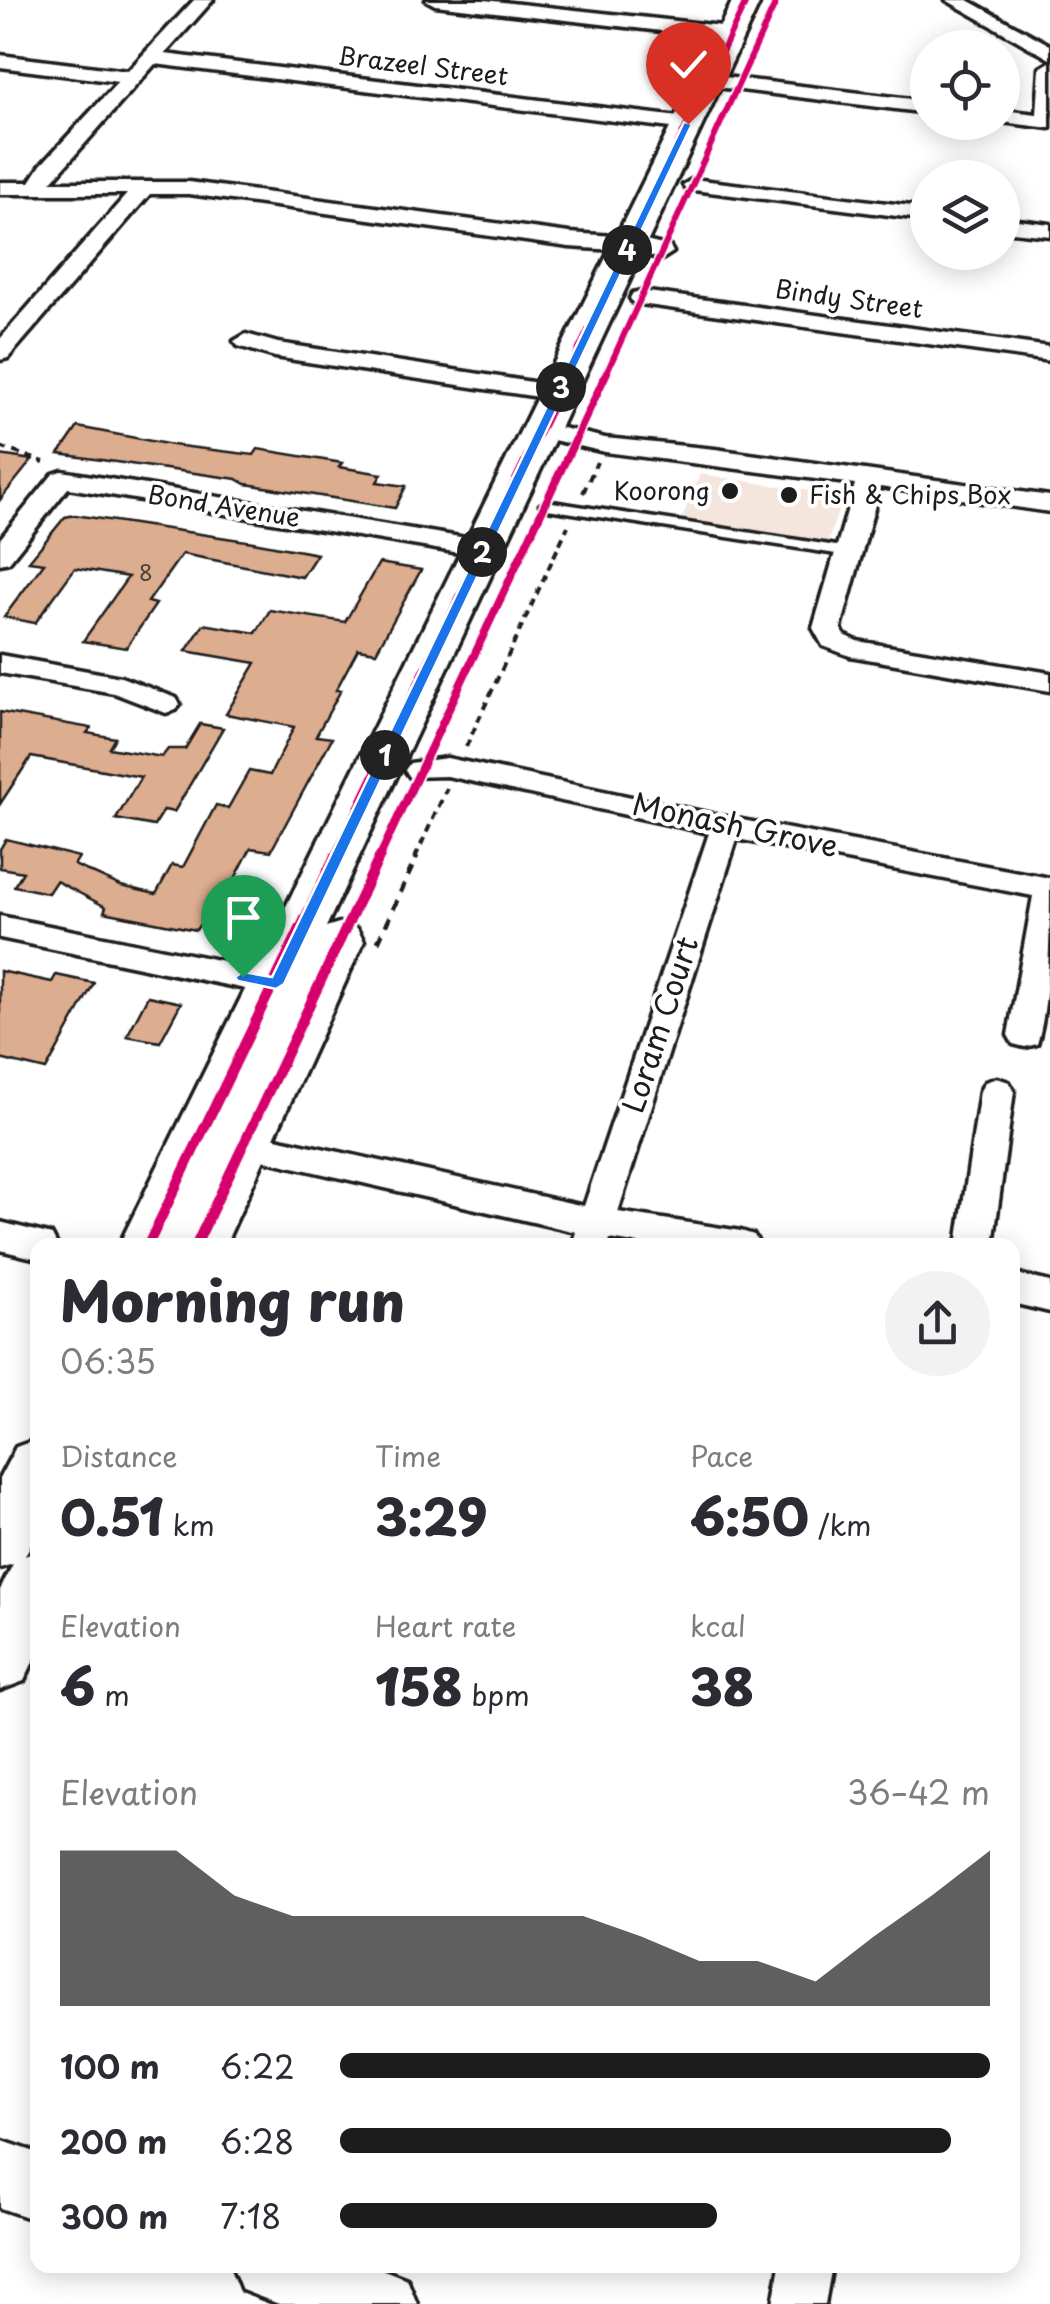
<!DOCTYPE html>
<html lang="en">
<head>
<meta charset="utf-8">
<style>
	body { margin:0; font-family:"Playpen Sans",sans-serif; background:#f2f2f3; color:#2b2b33; height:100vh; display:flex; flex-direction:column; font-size:38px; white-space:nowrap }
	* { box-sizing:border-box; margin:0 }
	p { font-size:32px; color:#7c7c81 }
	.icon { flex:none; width:55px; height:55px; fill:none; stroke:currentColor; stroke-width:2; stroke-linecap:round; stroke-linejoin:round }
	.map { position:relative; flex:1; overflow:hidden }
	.drawer { position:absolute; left:30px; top:1238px; width:990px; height:1035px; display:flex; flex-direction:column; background:#fff; border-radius:20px; box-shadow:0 5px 25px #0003 }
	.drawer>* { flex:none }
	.tools { position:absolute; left:910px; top:30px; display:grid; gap:20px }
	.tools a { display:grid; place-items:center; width:110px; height:110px; border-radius:50%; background:#fff; box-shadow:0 5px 25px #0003; font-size:50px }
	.pin { position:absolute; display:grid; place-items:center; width:85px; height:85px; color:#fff; margin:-102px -42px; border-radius:50% 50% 50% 0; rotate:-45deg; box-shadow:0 0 10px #0007 }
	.pin .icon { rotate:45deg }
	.km { position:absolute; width:50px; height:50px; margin:-25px; border-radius:50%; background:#222; color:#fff; font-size:28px; line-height:50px; text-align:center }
	.round { display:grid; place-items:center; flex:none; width:105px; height:105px; border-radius:52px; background:#f2f2f3 }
	.head { display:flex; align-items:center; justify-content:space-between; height:170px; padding:0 30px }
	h1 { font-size:55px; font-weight:800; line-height:75px }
	.stats { display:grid; grid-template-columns:repeat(3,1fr); gap:15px; height:170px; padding:10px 30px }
	.stats div { display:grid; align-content:center }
	.stats b { font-size:50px; font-weight:800 }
	.stats small { font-size:28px; font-weight:400 }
	.stats p { font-size:28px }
	.chart { height:280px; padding:20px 30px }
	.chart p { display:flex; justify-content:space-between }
	.chart svg { width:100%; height:180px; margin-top:10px; fill:#1c1c1c; opacity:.7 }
	ul { padding:0 30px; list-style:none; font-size:32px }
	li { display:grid; grid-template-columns:160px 120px 1fr; align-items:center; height:75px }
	li i { height:25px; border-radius:12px; background:#1c1c1c }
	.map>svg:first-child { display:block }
	.built { fill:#f5e6dd }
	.building { fill:#ddad8f; stroke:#1c1c1c; stroke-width:2.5 }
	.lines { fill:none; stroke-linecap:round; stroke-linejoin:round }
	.service-casing { stroke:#1c1c1c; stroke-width:7 }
	.minor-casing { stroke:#1c1c1c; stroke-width:7 }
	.secondary-casing { stroke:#1c1c1c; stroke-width:7 }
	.primary-casing { stroke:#1c1c1c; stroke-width:7 }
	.path-far1 { stroke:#1c1c1c; stroke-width:4; stroke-dasharray:8 6; stroke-linecap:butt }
	.path { stroke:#1c1c1c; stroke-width:5; stroke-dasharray:10 8; stroke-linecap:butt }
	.service { fill:#fff; fill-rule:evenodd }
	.minor { fill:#fff; fill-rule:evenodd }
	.secondary { fill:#fff; fill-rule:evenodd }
	.primary { fill:#fff; fill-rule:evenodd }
	.cycleway-far2-casing { stroke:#fff; stroke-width:10 }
	.cycleway-far1-casing { stroke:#fff; stroke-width:12 }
	.cycleway-casing { stroke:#fff; stroke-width:16 }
	.cycleway-far2 { stroke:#d6006c; stroke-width:6 }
	.cycleway-far1 { stroke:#d6006c; stroke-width:8 }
	.cycleway { stroke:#d6006c; stroke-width:10 }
	.route { fill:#1a73e8; stroke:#fff; stroke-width:2.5 }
	.poi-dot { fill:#1c1c1c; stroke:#fff; stroke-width:4 }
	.labels { text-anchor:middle; stroke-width:8; stroke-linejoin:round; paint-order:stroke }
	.far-number-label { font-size:22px; fill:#4c4039 }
	.far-street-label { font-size:25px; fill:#1c1c1c; stroke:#fff }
	.far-poi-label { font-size:25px; fill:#1c1c1c; stroke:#fff; text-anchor:end }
	.street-label { font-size:30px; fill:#1c1c1c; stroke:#fff }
</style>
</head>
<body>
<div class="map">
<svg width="1050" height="2304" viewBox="0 0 1050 2304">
	<rect width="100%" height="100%" fill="#fff"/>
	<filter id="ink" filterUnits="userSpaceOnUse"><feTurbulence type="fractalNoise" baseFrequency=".01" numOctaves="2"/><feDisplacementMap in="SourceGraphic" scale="20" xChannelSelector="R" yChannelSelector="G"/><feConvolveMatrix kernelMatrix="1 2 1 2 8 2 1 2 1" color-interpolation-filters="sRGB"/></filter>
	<g filter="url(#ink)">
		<!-- built -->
		<polygon class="built" points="700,474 843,496 827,545 680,523"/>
		<!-- building -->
		<g class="building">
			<polygon points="78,427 172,445 254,455 258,449 342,463 339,467 382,474 377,482 406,486 395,508 246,484 237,479 59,454"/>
			<polygon points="0,455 32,460 0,500"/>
			<polygon points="75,515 253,542 317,554 302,577 182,554 148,602 156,604 126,648 83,641 128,577 75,568 35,623 4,617 44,563 29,561 65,517"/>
			<polygon points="379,563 421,570 376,652 358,649 336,690 341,690 316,736 332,738 271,851 251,848 222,903 251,909 238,932 200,924 196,930 104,912 106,907 56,881 48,893 14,886 23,872 0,868 0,849 6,839 79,857 74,865 121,886 156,894 172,865 183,867 216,805 228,808 249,771 270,775 294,727 226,714 256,663 186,651 204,624 256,633 270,610 345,622"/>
			<polygon points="0,712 91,728 87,733 115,738 109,748 162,757 168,749 185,749 200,724 223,728 174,812 164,810 154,826 116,819 141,777 31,757 0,804"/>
			<polygon points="0,971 52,982 56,975 94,983 46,1070 0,1059"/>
			<polygon points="148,996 181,1003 160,1042 127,1036"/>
		</g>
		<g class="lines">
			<defs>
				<polygon id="service" points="546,501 849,548 856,552 849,556 541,508 540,505"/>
				<g id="minor">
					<polygon points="194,0 213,0 165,54 687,118 697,124 687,130 155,64 51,182 189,182 569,233 630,237 670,247 673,252 662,259 630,251 569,247 189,194 150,194 8,358 0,360 0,339 127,194 0,194 0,182 30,182 41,165 118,82 0,67 0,55 128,71"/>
					<polygon points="426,0 484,0 731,27 740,33 731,39 435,5"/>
					<polygon points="946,0 968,0 1050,45 1050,59"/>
					<polygon points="1050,62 1050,128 1002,122 1002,110 1037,114 1040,68"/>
					<polygon points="708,75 928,101 928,113 701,85 698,81"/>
					<polygon points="693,179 928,208 928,220 686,189 683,185"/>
					<polygon points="1002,218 1050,224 1050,236 1002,231"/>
					<polygon points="641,291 1050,347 1050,361 633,303 630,298 633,293"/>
					<polygon points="246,334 278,343 558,386 570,393 558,400 275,357 238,346 234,341"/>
					<polygon points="541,423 605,438 715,449 1050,496 1050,512 880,487 841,628 844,635 857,641 1050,673 1050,691 850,656 823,646 813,628 855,484 605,452 532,435 529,430"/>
					<polygon points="62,471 484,541 497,549 484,557 68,488 9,562 0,564 0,539 53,474"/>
					<polygon points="0,655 121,677 176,698 180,704 176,710 166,713 114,693 0,673"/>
					<path d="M447,758l279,59 324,61c0,46 0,126 -13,166l-12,3 -12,-3 -5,-9 25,-139 -296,-57 -119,373 123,19 13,4 5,10h-112l-37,-6 -2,6h-36l4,-13 -344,-79 -5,-9 5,-9 12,-4 340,75 125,-373 -262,-57 -37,1 -5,-7 5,-7z"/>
					<polygon points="0,916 298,976 310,980 314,988 310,996 298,1000 0,938"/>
					<polygon points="997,1078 1009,1082 1014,1091 993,1245 957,1245 980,1091 985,1082"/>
					<polygon points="0,1222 52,1235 57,1245 38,1245 38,1259 0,1250"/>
					<polygon points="1012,1273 1050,1282 1050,1312 1012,1303"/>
					<polygon points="780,2265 832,2265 825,2304 773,2304"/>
				</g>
				<g id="secondary">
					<polygon points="0,2140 38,2153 38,2221 0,2208"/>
					<polygon points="232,2265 371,2265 407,2279 417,2304 279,2304 242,2290"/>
				</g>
				<g id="primary">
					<polygon points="733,0 761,0 326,927 339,923 357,929 364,941 225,1245 119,1245"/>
					<polygon points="38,1439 38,1530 25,1556 38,1551 38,1651 24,1681 0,1690 0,1590 13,1564 0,1568 0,1477 16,1447"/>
				</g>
			</defs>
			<!-- service casing -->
			<use href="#service" class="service-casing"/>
			<!-- minor casing -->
			<use href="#minor" class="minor-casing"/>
			<!-- secondary casing -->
			<use href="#secondary" class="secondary-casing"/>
			<!-- primary casing -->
			<use href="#primary" class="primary-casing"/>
			<!-- path-far1 -->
			<g class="path-far1">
				<polyline points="0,447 44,462"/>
				<polyline points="583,493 597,462"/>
				<polyline points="466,747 568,526"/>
				<polyline points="415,858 447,788"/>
			</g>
			<!-- path -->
			<polyline class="path" points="378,942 417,856"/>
			<!-- service -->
			<use href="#service" class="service"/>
			<!-- minor -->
			<use href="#minor" class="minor"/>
			<!-- secondary -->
			<use href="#secondary" class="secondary"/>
			<!-- primary -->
			<use href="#primary" class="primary"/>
			<defs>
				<g id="cycleway-far2">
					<polyline points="567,374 747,0"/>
					<polyline points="606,374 777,0"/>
				</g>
				<g id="cycleway-far1">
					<polyline points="334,858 568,372"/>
					<polyline points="379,858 607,372"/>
				</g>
				<g id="cycleway">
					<polyline points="148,1245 335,856"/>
					<polyline points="196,1245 380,856"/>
				</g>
			</defs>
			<!-- cycleway-far2 casing -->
			<use href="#cycleway-far2" class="cycleway-far2-casing"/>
			<!-- cycleway-far1 casing -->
			<use href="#cycleway-far1" class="cycleway-far1-casing"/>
			<!-- cycleway casing -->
			<use href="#cycleway" class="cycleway-casing"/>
			<!-- cycleway-far2 -->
			<use href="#cycleway-far2" class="cycleway-far2"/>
			<!-- cycleway-far1 -->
			<use href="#cycleway-far1" class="cycleway-far1"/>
			<!-- cycleway -->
			<use href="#cycleway" class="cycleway"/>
		</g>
	</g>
	<!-- route -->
	<polygon class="route" points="684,122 692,124 284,984 276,989 238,981 235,977 243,972 272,977"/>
	<!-- markers -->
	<g class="poi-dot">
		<circle cx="730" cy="491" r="10"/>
		<circle cx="789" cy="495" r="10"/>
	</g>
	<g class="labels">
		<!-- far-number labels -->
		<g class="far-number-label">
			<text x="146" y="581">8</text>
		</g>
		<!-- far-street labels -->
		<g class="far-street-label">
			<text transform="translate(423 66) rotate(7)" y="9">Brazeel Street</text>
			<text transform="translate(849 299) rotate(8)" y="9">Bindy Street</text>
			<text transform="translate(224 506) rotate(9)" y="9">Bond Avenue</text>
		</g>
		<!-- far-poi labels -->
		<g class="far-poi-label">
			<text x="710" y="500">Koorong</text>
			<text x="809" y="504" text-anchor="start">Fish &amp; Chips Box</text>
		</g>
		<!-- street labels -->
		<g class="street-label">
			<text transform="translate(735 826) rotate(12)" y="10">Monash Grove</text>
			<text transform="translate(661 1025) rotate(-72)" y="10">Loram Court</text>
		</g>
	</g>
</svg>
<div class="tools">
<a><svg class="icon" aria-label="locate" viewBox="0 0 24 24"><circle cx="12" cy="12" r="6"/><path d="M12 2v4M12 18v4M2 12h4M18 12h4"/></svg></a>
<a><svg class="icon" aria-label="layers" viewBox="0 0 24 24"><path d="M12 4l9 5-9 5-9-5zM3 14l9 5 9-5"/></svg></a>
</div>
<div class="pin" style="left:243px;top:977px;background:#1e9e55"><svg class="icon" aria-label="arrive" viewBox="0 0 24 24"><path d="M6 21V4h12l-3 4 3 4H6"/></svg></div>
<div class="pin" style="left:688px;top:124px;background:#d93025"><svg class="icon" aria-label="check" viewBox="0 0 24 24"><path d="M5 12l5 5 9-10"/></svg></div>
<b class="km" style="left:385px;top:755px">1</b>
<b class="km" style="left:482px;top:552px">2</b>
<b class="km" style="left:561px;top:387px">3</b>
<b class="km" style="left:627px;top:250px">4</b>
<section class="drawer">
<div class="head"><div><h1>Morning run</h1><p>06:35</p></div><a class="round"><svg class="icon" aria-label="share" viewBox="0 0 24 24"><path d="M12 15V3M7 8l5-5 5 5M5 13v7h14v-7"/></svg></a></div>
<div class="stats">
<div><p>Distance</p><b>0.51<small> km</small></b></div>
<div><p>Time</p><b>3:29</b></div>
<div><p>Pace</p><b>6:50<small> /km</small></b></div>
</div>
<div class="stats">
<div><p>Elevation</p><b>6<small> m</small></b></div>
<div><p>Heart rate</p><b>158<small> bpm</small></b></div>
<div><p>kcal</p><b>38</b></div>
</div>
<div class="chart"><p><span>Elevation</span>36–42 m</p>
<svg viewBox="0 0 160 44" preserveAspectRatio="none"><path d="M0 44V6L10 6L20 6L30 17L40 22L50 22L60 22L70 22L80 22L90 22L100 27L110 33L120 33L130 38L140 27L150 17L160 6V44z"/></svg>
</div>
<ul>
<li><b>100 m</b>6:22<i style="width:100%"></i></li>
<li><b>200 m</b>6:28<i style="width:94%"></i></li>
<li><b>300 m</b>7:18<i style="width:58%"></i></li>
</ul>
</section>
</div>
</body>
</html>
